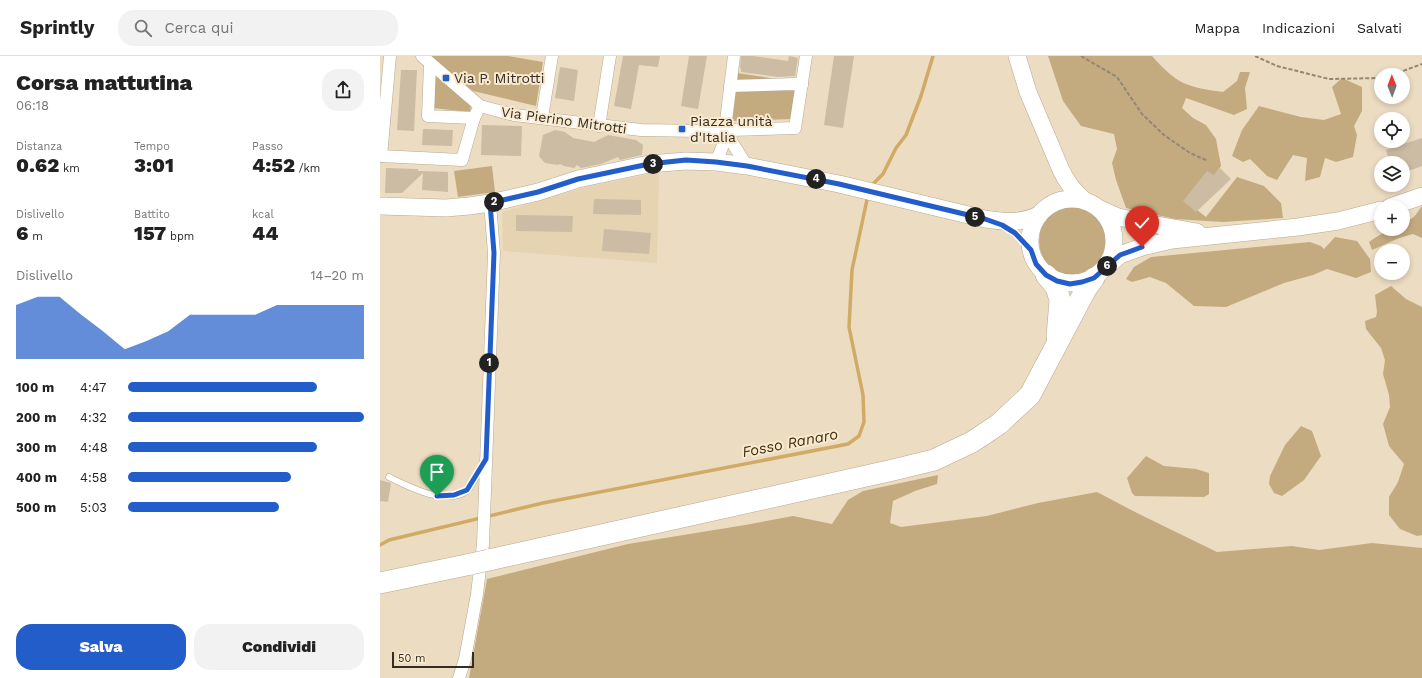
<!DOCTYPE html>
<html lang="it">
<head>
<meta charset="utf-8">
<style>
	body { margin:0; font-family:"Work Sans",sans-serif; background:#f2f2f2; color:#222; height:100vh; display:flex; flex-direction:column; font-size:15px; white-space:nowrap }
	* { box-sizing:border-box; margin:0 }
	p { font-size:13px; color:#767676 }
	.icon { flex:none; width:22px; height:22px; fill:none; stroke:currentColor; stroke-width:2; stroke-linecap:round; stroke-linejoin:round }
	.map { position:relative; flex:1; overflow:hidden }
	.sheet { display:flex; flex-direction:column; background:#fff; width:380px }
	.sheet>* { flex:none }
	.needle { width:26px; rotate:359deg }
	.fabs { position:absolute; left:994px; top:12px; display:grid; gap:8px }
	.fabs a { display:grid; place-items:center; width:36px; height:36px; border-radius:50%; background:#fff; box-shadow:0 2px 6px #0003; font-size:20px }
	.scale { position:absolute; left:12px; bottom:10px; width:82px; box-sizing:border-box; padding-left:4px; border:2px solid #332d23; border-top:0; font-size:11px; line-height:14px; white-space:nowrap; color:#332d23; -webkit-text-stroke:3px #f9eacf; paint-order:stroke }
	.pin { position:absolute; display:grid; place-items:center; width:34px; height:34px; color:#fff; margin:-41px -17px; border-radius:50% 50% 50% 0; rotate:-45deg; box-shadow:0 0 4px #0007 }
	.pin .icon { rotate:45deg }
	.km { position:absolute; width:20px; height:20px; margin:-10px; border-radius:50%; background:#222; color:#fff; font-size:11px; line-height:20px; text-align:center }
	.round { display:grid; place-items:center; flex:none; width:42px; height:42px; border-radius:16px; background:#f2f2f2 }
	.overview { display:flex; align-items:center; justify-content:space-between; height:68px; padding:0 16px }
	h1 { font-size:22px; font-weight:800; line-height:30px }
	.metrics { display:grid; grid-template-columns:repeat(3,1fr); gap:6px; height:68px; padding:4px 16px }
	.metrics div { display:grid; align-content:center }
	.metrics b { font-size:20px; font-weight:800 }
	.metrics small { font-size:11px; font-weight:400 }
	.metrics p { font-size:11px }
	.chart { height:112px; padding:8px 16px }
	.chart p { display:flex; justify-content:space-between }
	.chart svg { width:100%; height:72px; margin-top:4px; fill:#235dca; opacity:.7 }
	.primary-button { display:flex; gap:8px; margin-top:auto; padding:8px 16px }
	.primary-button a { flex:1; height:46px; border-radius:16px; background:#235dca; color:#fff; font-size:16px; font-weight:800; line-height:46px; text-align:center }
	.primary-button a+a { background:#f2f2f2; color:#222 }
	ul { padding:0 16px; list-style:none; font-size:13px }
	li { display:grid; grid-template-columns:64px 48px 1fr; align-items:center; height:30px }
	li i { height:10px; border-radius:5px; background:#235dca }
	header { display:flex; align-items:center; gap:24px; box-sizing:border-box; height:56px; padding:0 20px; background:#fff; border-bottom:1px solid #e0e0e0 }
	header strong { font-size:19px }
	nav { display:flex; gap:22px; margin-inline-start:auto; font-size:14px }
	.search { width:280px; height:36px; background:#f2f2f2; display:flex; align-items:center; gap:10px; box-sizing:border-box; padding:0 14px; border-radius:16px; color:#767676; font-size:15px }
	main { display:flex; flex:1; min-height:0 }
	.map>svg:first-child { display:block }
	.built { fill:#e6d3b2 }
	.green { fill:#c3ab7f }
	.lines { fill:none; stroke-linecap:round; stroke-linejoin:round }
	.stream { stroke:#d1ab65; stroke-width:3.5 }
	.building { fill:#cbbca3 }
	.lane-casing { stroke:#b7a990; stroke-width:7 }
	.street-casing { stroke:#b7a990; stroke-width:13 }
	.secondary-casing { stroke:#b7a990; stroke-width:18 }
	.highway-casing { stroke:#b7a990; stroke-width:22 }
	.path { stroke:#928774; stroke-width:2; stroke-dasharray:4 2; stroke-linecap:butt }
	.lane { stroke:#fff; stroke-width:6 }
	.street { stroke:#fff; stroke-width:12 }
	.secondary { stroke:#fff; stroke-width:17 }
	.highway { stroke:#fff; stroke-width:21 }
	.highway-bridge-casing { stroke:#b7a990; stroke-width:22; stroke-linecap:butt }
	.highway-bridge { stroke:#fff; stroke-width:21 }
	.route-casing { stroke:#fff; stroke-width:8 }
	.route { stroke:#235dca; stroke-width:5 }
	.poi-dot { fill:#235dca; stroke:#f9eacf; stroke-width:1.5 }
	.labels { text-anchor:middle; stroke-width:4; stroke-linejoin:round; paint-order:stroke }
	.poi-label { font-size:14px; fill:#332d23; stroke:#f9eacf; text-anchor:start }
	.street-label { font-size:14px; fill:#332d23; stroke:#f9eacf }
	.water-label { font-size:15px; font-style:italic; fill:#3e2d0e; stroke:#f9eacf }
</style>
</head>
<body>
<header>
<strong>Sprintly</strong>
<div class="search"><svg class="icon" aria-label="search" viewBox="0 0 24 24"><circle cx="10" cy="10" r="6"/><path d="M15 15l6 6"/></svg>Cerca qui</div>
<nav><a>Mappa</a><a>Indicazioni</a><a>Salvati</a></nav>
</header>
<main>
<section class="sheet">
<div class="overview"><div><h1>Corsa mattutina</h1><p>06:18</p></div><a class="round"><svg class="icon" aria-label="share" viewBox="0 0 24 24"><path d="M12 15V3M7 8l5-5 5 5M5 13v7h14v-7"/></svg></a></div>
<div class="metrics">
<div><p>Distanza</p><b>0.62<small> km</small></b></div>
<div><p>Tempo</p><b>3:01</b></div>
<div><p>Passo</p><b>4:52<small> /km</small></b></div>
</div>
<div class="metrics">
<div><p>Dislivello</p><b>6<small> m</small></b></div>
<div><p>Battito</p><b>157<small> bpm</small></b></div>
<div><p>kcal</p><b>44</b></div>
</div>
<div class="chart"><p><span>Dislivello</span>14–20 m</p>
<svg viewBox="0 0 160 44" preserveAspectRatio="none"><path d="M0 44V11L10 6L20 6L30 17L40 27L50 38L60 33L70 27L80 17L90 17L100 17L110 17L120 11L130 11L140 11L150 11L160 11V44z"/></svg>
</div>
<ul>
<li><b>100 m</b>4:47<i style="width:80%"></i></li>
<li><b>200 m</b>4:32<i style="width:100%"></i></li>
<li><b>300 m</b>4:48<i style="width:80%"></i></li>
<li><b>400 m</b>4:58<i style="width:69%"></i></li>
<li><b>500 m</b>5:03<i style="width:64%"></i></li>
</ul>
<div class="primary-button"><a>Salva</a><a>Condividi</a></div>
</section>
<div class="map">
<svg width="1042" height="622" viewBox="0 0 1042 622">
	<rect width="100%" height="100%" fill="#ecdcc2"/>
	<!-- built -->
	<polygon class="built" points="279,116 277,207 123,195 122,156 206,131"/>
	<!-- green -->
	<g class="green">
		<polygon points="50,0 128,0 163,6 156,50 93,35"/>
		<path d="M668,0h104c25,28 34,31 71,36l14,-11 3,-9h10l-5,16 2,21 -13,6 -48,-17 -4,10 11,10 13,7 10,14 5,27 -29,40 14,11 31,-40 27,9 17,17 2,15 -60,4 -48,-3 -49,-11 -10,-28 -4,-17 5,-14 -3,-15 -33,-8 -18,-25z"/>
		<polygon points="357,17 417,26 413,63 351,65"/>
		<polygon points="55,19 91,49 90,56 52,52"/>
		<polygon points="962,22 982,31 982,55 974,70 977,79 973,101 956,106 945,102 940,121 925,125 927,102 913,99 897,124 887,120 870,103 863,106 852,100 862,74 879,50 921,61 944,64 961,58 952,31"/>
		<polygon points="112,110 115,136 78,141 74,115"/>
		<path d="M1042,150v32l-9,-4 -14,4 -27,12 -3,-8c13,-9 19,-13 34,-13v-5l11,-7z"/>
		<circle cx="694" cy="185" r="35"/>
		<polygon points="955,181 977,185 990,203 991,216 976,222 947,213 933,219 904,227 846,251 814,250 786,227 770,221 752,226 746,223 754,211 771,201 930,186 941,190 944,193"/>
		<polygon points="1011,230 1026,243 1042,251 1042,479 1037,480 1020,473 1009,459 1009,441 1018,426 1024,408 1009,390 1003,368 1010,351 1009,339 1003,318 1005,304 1001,292 986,273 985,265 996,261 997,256 995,239"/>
		<polygon points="921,370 932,375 941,400 924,424 902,440 894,437 889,428 890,420 905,389"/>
		<polygon points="766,400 784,410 816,413 829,417 829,438 824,441 755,440 752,437 747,422"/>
		<polygon points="558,419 557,428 535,435 513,445 510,467 521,471 607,460 658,447 717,436 757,457 837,496 912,490 939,494 992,487 1042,492 1042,622 89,622 107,523 248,488 365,469 413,460 452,468 468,444 483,435"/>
	</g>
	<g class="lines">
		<!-- stream -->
		<g class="stream">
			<polyline points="491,132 494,127 503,118 516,92 526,79 541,40 553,0"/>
			<polyline points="0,489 9,484 163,447 468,388 479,380 484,366 483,339 469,271 472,214 488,139"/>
		</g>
	</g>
	<!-- building -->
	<g class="building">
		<polygon points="243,0 280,0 278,11 259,9 251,53 234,50"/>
		<polygon points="309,0 327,0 318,53 301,50"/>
		<polygon points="361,0 373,0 408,5 409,0 418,2 415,20 398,21 361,16 361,13 360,12"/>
		<polygon points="454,0 474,0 463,72 444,69"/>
		<polygon points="180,11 198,14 194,45 175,42"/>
		<polygon points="21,14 37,14 34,75 17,74"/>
		<polygon points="102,69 142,70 141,100 101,99"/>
		<polygon points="43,73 73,74 72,90 42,89"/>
		<polygon points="175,74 185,76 193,82 214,86 228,79 256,84 263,89 262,99 240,104 238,101 221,108 201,112 197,109 194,112 184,110 180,108 178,109 165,107 159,100 163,79"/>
		<polygon points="1042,82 1042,110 1023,117 1023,107 1010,107 1006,94"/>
		<polygon points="6,112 38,113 38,115 68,116 68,136 42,134 43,117 22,137 5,137"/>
		<polygon points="840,112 851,123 816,156 803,145 827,115 834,119"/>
		<polygon points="214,143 261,144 261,159 213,158"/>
		<polygon points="136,159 193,160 192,176 136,175"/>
		<polygon points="224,173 271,177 269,198 222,195"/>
		<polygon points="0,424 11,427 8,446 0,445"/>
	</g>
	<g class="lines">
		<defs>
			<path id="lane" d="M9,421c20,10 56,29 78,14 5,-5 12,-20 16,-27"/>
			<g id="street">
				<polyline points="42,0 100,50 134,59 261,74 320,75 415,72 426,0"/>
				<polyline points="50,8 48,60 94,62"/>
				<polyline points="350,30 415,28 422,29"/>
				<polyline points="162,61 172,0"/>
				<polyline points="219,70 230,0"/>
				<polyline points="345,73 354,0"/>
				<polyline points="0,100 82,104 94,62 100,50"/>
				<polyline points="1,100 10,0"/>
				<polyline points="336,106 343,89 345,73 353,88 367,110"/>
				<polyline points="79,622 85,603 97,538 103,488 114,197 110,147"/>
			</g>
			<g id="secondary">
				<path d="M637,0l11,36 33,78c6,13 13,22 24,31"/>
				<circle cx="692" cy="185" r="42"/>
				<path d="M0,150l66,2 23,-2 21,-3 48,-11 40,-13 71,-15 37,-3 30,1 31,4 92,18 146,35c21,3 34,5 54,-4"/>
				<polyline points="1010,151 1042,140"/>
				<polyline points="720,153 738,161 777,169 817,176"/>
				<polyline points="725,212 740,199 762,191 792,184 918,171 958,165 1001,154"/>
			</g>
			<g id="highway">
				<polyline points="666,219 676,231 680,244 677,281"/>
				<polyline points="109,504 513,414 554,404 592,386 619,368 650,339 706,233 714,222"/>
				<polyline points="0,527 91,508"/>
			</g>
		</defs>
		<!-- lane casing -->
		<use href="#lane" class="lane-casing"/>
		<!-- street casing -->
		<use href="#street" class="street-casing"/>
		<!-- secondary casing -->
		<use href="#secondary" class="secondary-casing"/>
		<!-- highway casing -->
		<use href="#highway" class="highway-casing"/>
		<!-- path -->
		<g class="path">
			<polyline points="701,0 737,21 762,58 784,79 810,97 828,105"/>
			<polyline points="875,0 897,10 949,23 1001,22"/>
			<polyline points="1012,19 1042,8"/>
		</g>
		<!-- lane -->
		<use href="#lane" class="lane"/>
		<!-- street -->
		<use href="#street" class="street"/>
		<!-- secondary -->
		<use href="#secondary" class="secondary"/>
		<!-- highway -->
		<use href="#highway" class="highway"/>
		<defs>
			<polyline id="highway-bridge" points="91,508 109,504"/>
		</defs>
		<!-- highway-bridge casing -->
		<use href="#highway-bridge" class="highway-bridge-casing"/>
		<!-- highway-bridge -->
		<use href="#highway-bridge" class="highway-bridge"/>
	</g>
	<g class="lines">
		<defs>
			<polyline id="route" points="57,440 74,439 87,434 106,403 114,197 110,147 158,136 198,123 269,108 306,104 336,106 367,110 459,128 605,163 622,169 635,177 651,194 656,208 666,219 677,225 690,228 702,226 714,222 740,199 762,191"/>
		</defs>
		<!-- route casing -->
		<use href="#route" class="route-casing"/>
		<!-- route -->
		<use href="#route" class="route"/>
	</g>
	<!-- markers -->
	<g class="poi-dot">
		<rect x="62" y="18" width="8" height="8" rx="2"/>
		<rect x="298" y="69" width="8" height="8" rx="2"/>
	</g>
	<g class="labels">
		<!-- poi labels -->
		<g class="poi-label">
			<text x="74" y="27">Via P. Mitrotti</text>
			<text x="310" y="70">Piazza unità<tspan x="310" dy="16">d'Italia</tspan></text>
		</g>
		<!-- street labels -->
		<g class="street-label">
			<text transform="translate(184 64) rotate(8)" y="5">Via Pierino Mitrotti</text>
		</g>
		<!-- water labels -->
		<g class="water-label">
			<text transform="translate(410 387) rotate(-11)" y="5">Fosso Ranaro</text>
		</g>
	</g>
</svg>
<div class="fabs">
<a><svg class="needle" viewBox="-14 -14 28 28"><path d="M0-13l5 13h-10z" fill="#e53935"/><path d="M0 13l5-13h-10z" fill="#767676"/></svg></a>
<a><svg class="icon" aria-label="locate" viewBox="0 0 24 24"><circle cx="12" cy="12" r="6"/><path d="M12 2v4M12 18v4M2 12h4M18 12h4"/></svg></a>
<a><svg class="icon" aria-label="layers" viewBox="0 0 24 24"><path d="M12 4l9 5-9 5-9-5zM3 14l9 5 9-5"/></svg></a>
<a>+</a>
<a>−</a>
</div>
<div class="scale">50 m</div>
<div class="pin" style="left:57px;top:440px;background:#1e9e55"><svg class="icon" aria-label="arrive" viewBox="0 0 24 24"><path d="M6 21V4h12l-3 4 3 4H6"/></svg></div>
<div class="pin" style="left:762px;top:191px;background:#d93025"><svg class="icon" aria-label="check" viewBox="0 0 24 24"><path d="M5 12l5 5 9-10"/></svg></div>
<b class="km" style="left:109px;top:307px">1</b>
<b class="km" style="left:114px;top:146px">2</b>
<b class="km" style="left:273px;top:108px">3</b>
<b class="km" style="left:436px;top:123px">4</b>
<b class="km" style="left:595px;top:161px">5</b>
<b class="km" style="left:727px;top:210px">6</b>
</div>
</main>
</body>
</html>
